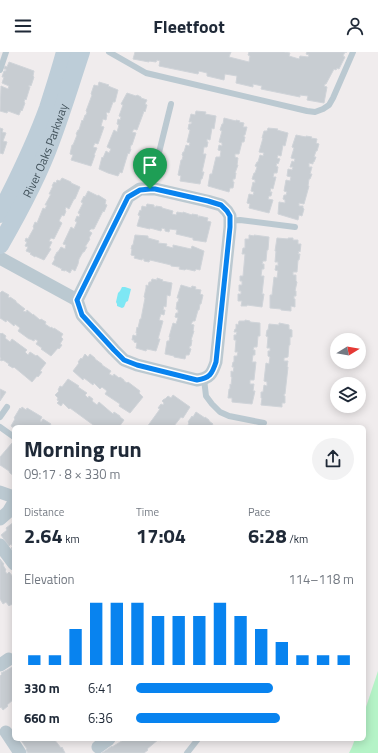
<!DOCTYPE html>
<html lang="en">
<head>
<meta charset="utf-8">
<style>
	body { margin:0; font-family:"Titillium Web",sans-serif; background:#f2f2f3; color:#1f2937; height:100vh; display:flex; flex-direction:column; font-size:15px; white-space:nowrap }
	* { box-sizing:border-box; margin:0 }
	p { font-size:13px; color:#747a83 }
	.icon { flex:none; width:22px; height:22px; fill:none; stroke:currentColor; stroke-width:2; stroke-linecap:round; stroke-linejoin:round }
	.map { position:relative; flex:1; overflow:hidden }
	.details { position:absolute; left:12px; top:373px; width:354px; height:316px; display:flex; flex-direction:column; background:#fff; border-radius:6px; box-shadow:0 2px 10px #0003 }
	.details>* { flex:none }
	.needle { width:26px; rotate:79deg }
	.tools { position:absolute; left:330px; top:281px; display:grid; gap:8px }
	.tools a { display:grid; place-items:center; width:36px; height:36px; border-radius:50%; background:#fff; box-shadow:0 2px 10px #0003; font-size:20px }
	.pin { position:absolute; display:grid; place-items:center; width:34px; height:34px; color:#fff; margin:-41px -17px; border-radius:50% 50% 50% 0; rotate:-45deg; box-shadow:0 0 4px #0007 }
	.pin .icon { rotate:45deg }
	.round { display:grid; place-items:center; flex:none; width:42px; height:42px; border-radius:21px; background:#f2f2f3 }
	.headline { display:flex; align-items:center; justify-content:space-between; height:68px; padding:0 12px }
	h1 { font-size:22px; font-weight:700; line-height:30px }
	.figures { display:grid; grid-template-columns:repeat(3,1fr); gap:6px; height:68px; padding:4px 12px }
	.figures div { display:grid; align-content:center }
	.figures b { font-size:20px; font-weight:700 }
	.figures small { font-size:11px; font-weight:400 }
	.figures p { font-size:11px }
	.chart { height:112px; padding:8px 12px }
	.chart p { display:flex; justify-content:space-between }
	.chart svg { width:100%; height:72px; margin-top:4px; stroke:#0883ef; stroke-width:6 }
	ul { padding:0 12px; list-style:none; font-size:13px }
	li { display:grid; grid-template-columns:64px 48px 1fr; align-items:center; height:30px }
	li i { height:10px; border-radius:5px; background:#0883ef }
	header { display:flex; justify-content:space-between; align-items:center; height:52px; padding:0 12px; background:#fff; font-size:18px; font-weight:700 }
	.map>svg:first-child { display:block }
	.green { fill:#b5f3c7 }
	.water { fill:#7ee7f4 }
	.building { fill:#c8cdd2; stroke:#d0d4d9 }
	.lines { fill:none; stroke-linecap:round; stroke-linejoin:round }
	.lane { stroke:#bbc9d1; stroke-width:6 }
	.street { stroke:#bbc9d1; stroke-width:13 }
	.secondary { stroke:#bdcdd8; stroke-width:18 }
	.route-casing { stroke:#fff; stroke-width:8 }
	.route { stroke:#0883ef; stroke-width:5 }
	.labels { text-anchor:middle; stroke-width:3; stroke-linejoin:round; paint-order:stroke }
	.street-label { font-size:12px; fill:#43535c; stroke:#fff }
</style>
</head>
<body>
<header><svg class="icon" aria-label="menu" viewBox="0 0 24 24"><path d="M4 6h16M4 12h16M4 18h16"/></svg>Fleetfoot<svg class="icon" aria-label="person" viewBox="0 0 24 24"><circle cx="12" cy="8" r="4"/><path d="M4 21q1-7 8-7t8 7"/></svg></header>
<div class="map">
<svg width="378" height="701" viewBox="0 0 378 701">
	<rect width="100%" height="100%" fill="#f0eced"/>
	<!-- green -->
	<polygon class="green" points="378,619 378,701 349,701 352,695 355,687 364,687 364,661"/>
	<!-- water -->
	<polygon class="water" points="122,235 125,235 131,237 128,249 126,250 124,255 122,256 117,254 117,252 116,250 118,241 120,239"/>
	<!-- building -->
	<g class="building">
		<polygon points="135,0 231,0 229,5 249,10 250,4 248,3 249,0 284,0 290,1 289,4 299,7 300,4 308,5 309,3 306,2 307,0 347,0 345,0 343,4 345,5 339,17 337,16 336,18 334,17 326,32 325,32 324,34 327,35 324,51 307,48 308,44 300,43 300,45 261,37 262,34 253,32 253,35 236,31 237,24 225,22 224,28 207,24 207,21 199,19 198,22 159,14 160,9 157,8 156,10 149,9 149,10 133,7"/>
		<polygon points="9,10 34,19 33,24 34,25 31,34 29,33 29,35 30,35 26,48 25,47 24,50 25,51 22,59 21,58 19,63 8,59 7,61 0,59 1,34 8,37 9,34 2,31 4,25 2,25 4,19 6,19 6,17 4,17 5,14 7,15"/>
		<polygon points="99,30 109,33 108,34 118,38 115,50 113,50 109,61 107,60 106,62 107,63 106,68 103,67 101,74 104,75 98,92 95,91 93,95 97,96 94,103 95,103 91,114 71,108 73,103 70,102 72,93 73,93 77,83 76,82 78,78 79,78 82,68 83,69 85,63 86,63 87,60 86,59 92,43 91,42 94,33 98,34"/>
		<polygon points="127,41 136,44 137,43 141,45 141,46 147,48 145,52 147,53 145,60 144,59 143,62 137,78 134,77 132,80 136,81 132,93 131,93 130,97 131,97 129,102 128,101 122,121 120,120 118,124 108,121 99,117 102,105 103,106 106,99 109,101 111,97 107,95 114,78 117,80 119,73 117,72 118,67 120,68 121,65 119,64 123,53 121,52"/>
		<polygon points="196,59 206,60 205,62 216,64 214,77 212,76 210,88 207,87 207,90 208,90 207,95 204,95 203,102 206,102 202,120 204,120 202,127 201,127 200,132 180,129 181,124 178,123 181,108 182,108 183,104 182,103 183,100 184,100 186,93 189,94 190,91 187,90 190,78 188,77 189,72 191,72 192,70 189,70 191,62 195,63"/>
		<polygon points="224,66 236,69 236,68 240,69 239,70 244,71 243,75 247,75 245,83 244,83 244,85 245,85 244,90 242,90 239,102 235,102 235,105 238,106 237,113 238,113 235,121 236,121 235,127 233,127 233,130 234,130 233,136 230,136 229,140 208,134 210,122 212,122 216,105 220,105 221,99 218,98 219,93 222,94 222,91 219,90 222,79 220,78 222,72 223,72"/>
		<polygon points="0,76 3,77 2,80 6,81 3,89 7,90 3,102 0,101"/>
		<polygon points="268,76 278,77 277,78 288,81 285,94 283,93 281,104 278,103 277,106 280,107 278,112 277,111 276,114 278,115 277,121 274,121 273,125 276,125 273,137 271,136 270,140 272,140 271,144 269,144 268,147 273,148 269,161 249,156 250,152 247,151 249,142 253,143 254,140 251,139 253,130 255,131 255,128 252,127 254,121 255,121 257,115 255,114 257,110 258,110 260,103 263,104 264,101 259,100 263,86 262,86 264,79 267,79"/>
		<polygon points="296,83 306,85 306,84 312,85 311,86 317,87 316,91 319,92 317,99 316,99 314,105 316,105 314,110 313,110 313,112 309,111 309,115 312,115 310,122 312,122 310,127 309,127 308,134 309,134 304,152 299,151 299,154 303,154 303,156 304,157 302,164 299,163 298,168 278,162 279,150 285,151 285,148 283,147 284,143 286,143 287,140 284,139 286,128 290,129 291,125 287,124 288,117 292,118 293,115 290,115 292,109 294,110 295,107 291,106 294,96 292,95"/>
		<polygon points="62,126 71,130 71,131 80,135 75,147 74,147 69,157 66,155 65,158 66,159 64,164 62,163 59,169 62,171 54,187 51,186 49,189 52,190 49,196 51,197 44,208 35,204 35,205 30,202 31,201 26,199 28,195 25,194 27,190 25,189 26,186 28,187 30,183 34,176 33,175 35,170 37,171 43,156 45,157 47,153 45,153 51,142 49,142 53,134 52,134 54,130 56,131 57,128 60,129"/>
		<polygon points="88,139 98,144 98,143 106,148 105,152 107,153 104,160 103,159 94,177 91,177 89,179 92,181 89,186 90,187 85,195 87,195 84,200 83,200 79,207 78,212 75,219 72,217 70,221 65,218 65,219 61,218 62,217 52,212 55,207 54,206 57,200 58,200 61,195 65,197 66,193 63,192 71,175 74,177 77,170 75,169 77,164 79,165 80,162 78,161 83,151 81,150 84,144 85,145"/>
		<polygon points="147,152 154,153 154,155 156,155 156,154 162,155 162,156 173,159 172,162 176,163 177,160 183,161 183,160 192,163 192,162 198,163 198,165 199,165 199,164 208,166 207,169 211,170 206,190 193,188 193,186 176,182 177,178 170,177 169,180 165,179 165,177 162,176 161,179 150,176 150,177 137,174 140,164 138,163 140,158 141,159 142,154 146,155"/>
		<polygon points="135,183 148,184 148,186 159,189 158,191 167,192 166,194 173,196 173,193 191,197 192,194 204,199 200,218 196,217 195,219 186,217 185,218 179,217 180,215 171,214 171,213 150,208 149,210 144,209 144,207 142,207 142,208 134,206 135,204 131,203 132,197 131,197 132,193 133,193"/>
		<polygon points="249,183 254,184 254,183 269,185 268,198 267,198 266,209 263,209 262,212 264,212 264,217 262,217 261,224 264,224 262,242 264,242 262,255 247,253 247,254 241,254 242,249 238,249 238,242 241,242 241,239 239,239 239,233 242,233 242,229 240,229 240,224 243,224 245,202 242,202 243,196 245,196 245,187 249,187"/>
		<polygon points="277,186 288,187 288,186 293,186 293,188 298,188 298,192 301,192 300,200 299,199 298,202 300,202 299,208 298,208 297,220 293,220 293,223 296,223 296,229 297,230 295,239 296,239 296,244 294,244 294,247 295,247 295,255 291,254 291,259 281,258 281,257 270,256 270,243 272,243 274,225 277,226 278,219 275,218 276,213 278,214 278,210 275,210 276,199 275,199"/>
		<polygon points="157,226 163,228 162,229 172,231 170,244 167,243 166,255 164,254 163,258 165,258 164,263 161,262 159,268 163,269 158,287 160,287 156,299 147,297 146,299 136,296 137,291 134,290 134,288 132,288 133,283 136,284 137,281 136,281 137,275 138,276 140,267 141,267 145,246 144,245 146,236 146,233 148,234 149,230 151,230 152,227 157,228"/>
		<polygon points="181,233 191,236 192,234 196,235 195,237 201,238 200,242 203,243 201,252 200,252 199,258 198,258 195,269 193,269 191,272 194,273 193,279 194,279 191,288 192,288 191,294 190,294 189,296 191,297 189,303 186,303 185,307 174,305 174,304 165,302 167,289 169,289 170,285 169,285 173,271 176,272 178,266 175,265 176,261 178,261 178,258 176,257 177,250 178,250 179,246 177,246"/>
		<polygon points="2,239 9,243 8,245 10,246 10,245 16,249 16,250 25,257 23,259 26,260 27,258 33,263 33,262 40,268 41,267 46,270 45,272 51,276 51,275 54,277 54,276 63,282 61,285 63,287 60,292 62,293 59,297 58,296 51,304 41,297 42,296 36,292 38,289 35,287 34,289 30,287 29,287 18,279 20,276 15,272 14,274 7,268 6,270 0,266 0,241"/>
		<polygon points="245,268 250,269 250,270 260,271 260,284 258,284 257,295 254,295 253,298 255,298 255,303 253,303 252,310 256,310 254,328 250,328 250,332 254,332 253,339 255,339 252,352 232,350 232,346 228,346 229,337 230,337 230,332 231,333 232,325 231,325 231,319 233,320 234,315 232,315 233,310 234,310 234,304 237,304 238,300 235,300 236,288 234,288 234,283 236,283 237,280 234,280 235,277 236,277 236,272 238,273 239,269 245,269"/>
		<polygon points="279,271 289,273 289,277 292,278 292,285 290,285 290,293 289,293 288,305 284,306 284,309 288,309 287,315 288,315 285,342 284,342 284,344 285,344 285,351 282,351 282,355 261,353 262,346 261,346 261,340 263,340 264,333 267,334 267,330 264,329 266,311 269,312 270,305 268,304 268,299 270,299 270,296 267,296 268,285 266,284 267,278 268,278 269,272 279,273"/>
		<polygon points="0,281 1,282 2,281 6,284 5,286 10,290 12,287 27,298 25,300 28,303 30,300 36,304 37,303 46,311 40,319 42,320 38,325 37,324 32,330 14,315 13,316 8,313 9,312 3,308 2,309 0,308 1,306 0,305"/>
		<polygon points="85,302 88,305 90,302 95,306 95,307 102,312 102,313 111,319 109,322 113,324 114,322 119,326 120,325 124,328 124,329 127,331 128,330 140,339 139,341 143,345 130,361 119,354 120,352 105,342 107,339 102,335 100,337 94,331 93,333 84,326 83,328 73,319 79,311 78,310 81,306 82,307"/>
		<polygon points="68,327 79,334 78,335 87,341 85,343 88,346 89,344 93,347 92,349 97,353 99,350 113,362 114,360 120,364 120,365 124,368 119,375 96,375 70,356 69,357 63,351 61,354 57,351 59,349 57,348 58,346 55,343 59,339 58,338 60,334 62,335"/>
		<polygon points="0,337 6,340 0,349"/>
		<polygon points="173,343 190,355 183,366 181,365 174,374 172,373 170,375 147,375 160,357 158,356 161,352 163,353 164,351 162,349 164,347 165,347 168,344 171,346"/>
		<polygon points="22,355 26,358 27,356 42,365 40,369 41,370 43,367 51,372 49,375 14,376 11,374 15,367 14,366 20,356 21,357"/>
		<polygon points="196,360 205,366 205,365 209,368 209,369 213,372 211,375 187,375 189,371 188,370 192,364 193,365"/>
		<polygon points="12,391 14,393 14,424 10,421 9,419 0,413 0,405"/>
		<polygon points="14,470 14,501 11,496 13,495 11,492 9,494 1,483 7,478 6,476"/>
		<polygon points="0,507 4,512 3,513 6,518 5,519 7,522 9,520 14,526 14,551 11,553 10,553 9,554 6,550 3,552 0,547"/>
		<polygon points="14,614 14,647 7,653 8,654 3,658 1,655 0,656 0,624 2,622 1,621 7,618"/>
		<polygon points="22,687 54,687 61,696 62,695 65,701 28,701 26,698 27,697 21,688"/>
		<polygon points="125,687 163,687 160,689 159,687 147,697 148,698 144,701 102,701 112,694 112,695"/>
	</g>
	<g class="lines">
		<!-- lane -->
		<g class="lane">
			<polyline points="109,0 146,21 307,59 315,60 323,57 329,53 333,46 353,0"/>
			<polyline points="0,18 6,0"/>
			<polyline points="150,137 171,52"/>
			<polyline points="230,169 240,168 295,175"/>
			<polyline points="204,327 206,344 212,352 220,360 229,364 264,371"/>
			<polyline points="0,365 7,355"/>
			<polyline points="0,375 14,385"/>
			<polyline points="187,701 198,687"/>
		</g>
		<!-- street -->
		<g class="street">
			<path d="M140,137h15l52,12 14,4 6,6 3,5v11l-14,135c-4,12 -6,16 -19,18l-60,-15 -13,-5 -10,-10 -32,-35 -5,-15 51,-103z"/>
			<polyline points="0,206 77,248"/>
			<polyline points="0,440 14,445"/>
			<polyline points="0,467 8,460 14,450"/>
			<polyline points="0,493 14,512"/>
			<polyline points="0,613 9,607"/>
			<polyline points="6,680 20,701"/>
			<polyline points="98,695 109,687"/>
		</g>
		<!-- secondary -->
		<g class="secondary">
			<path d="M0,162c18,-35 35,-70 48,-106 6,-19 12,-37 17,-56"/>
			<path id="s1" d="M0,193c19,-33 38,-68 51,-104 11,-29 20,-59 30,-89"/>
		</g>
	</g>
	<g class="lines">
		<defs>
			<path id="route" d="M150,137h5l53,12 13,4 6,6 3,5v11l-14,135c-4,12 -6,16 -19,18l-60,-15 -13,-5 -10,-10 -32,-35 -5,-15 51,-103 12,-7z"/>
		</defs>
		<!-- route casing -->
		<use href="#route" class="route-casing"/>
		<!-- route -->
		<use href="#route" class="route"/>
	</g>
	<g class="labels">
		<!-- street labels -->
		<g class="street-label">
			<text dy="4" stroke="none"><textPath href="#s1" startOffset="105">River Oaks Parkway</textPath></text>
		</g>
	</g>
</svg>
<div class="tools">
<a><svg class="needle" viewBox="-14 -14 28 28"><path d="M0-13l5 13h-10z" fill="#e53935"/><path d="M0 13l5-13h-10z" fill="#747a83"/></svg></a>
<a><svg class="icon" aria-label="layers" viewBox="0 0 24 24"><path d="M12 4l9 5-9 5-9-5zM3 14l9 5 9-5"/></svg></a>
</div>
<div class="pin" style="left:150px;top:137px;background:#1e9e55"><svg class="icon" aria-label="arrive" viewBox="0 0 24 24"><path d="M6 21V4h12l-3 4 3 4H6"/></svg></div>
<section class="details">
<div class="headline"><div><h1>Morning run</h1><p>09:17 · 8 × 330 m</p></div><a class="round"><svg class="icon" aria-label="share" viewBox="0 0 24 24"><path d="M12 15V3M7 8l5-5 5 5M5 13v7h14v-7"/></svg></a></div>
<div class="figures">
<div><p>Distance</p><b>2.64<small> km</small></b></div>
<div><p>Time</p><b>17:04</b></div>
<div><p>Pace</p><b>6:28<small> /km</small></b></div>
</div>
<div class="chart"><p><span>Elevation</span>114–118 m</p>
<svg viewBox="0 0 160 44" preserveAspectRatio="none"><path d="M5 44V38M15 44V38M25 44V22M35 44V6M45 44V6M55 44V6M65 44V14M75 44V14M85 44V14M95 44V6M105 44V14M115 44V22M125 44V30M135 44V38M145 44V38M155 44V38"/></svg>
</div>
<ul>
<li><b>330 m</b>6:41<i style="width:63%"></i></li>
<li><b>660 m</b>6:36<i style="width:66%"></i></li>
</ul>
</section>
</div>
</body>
</html>
